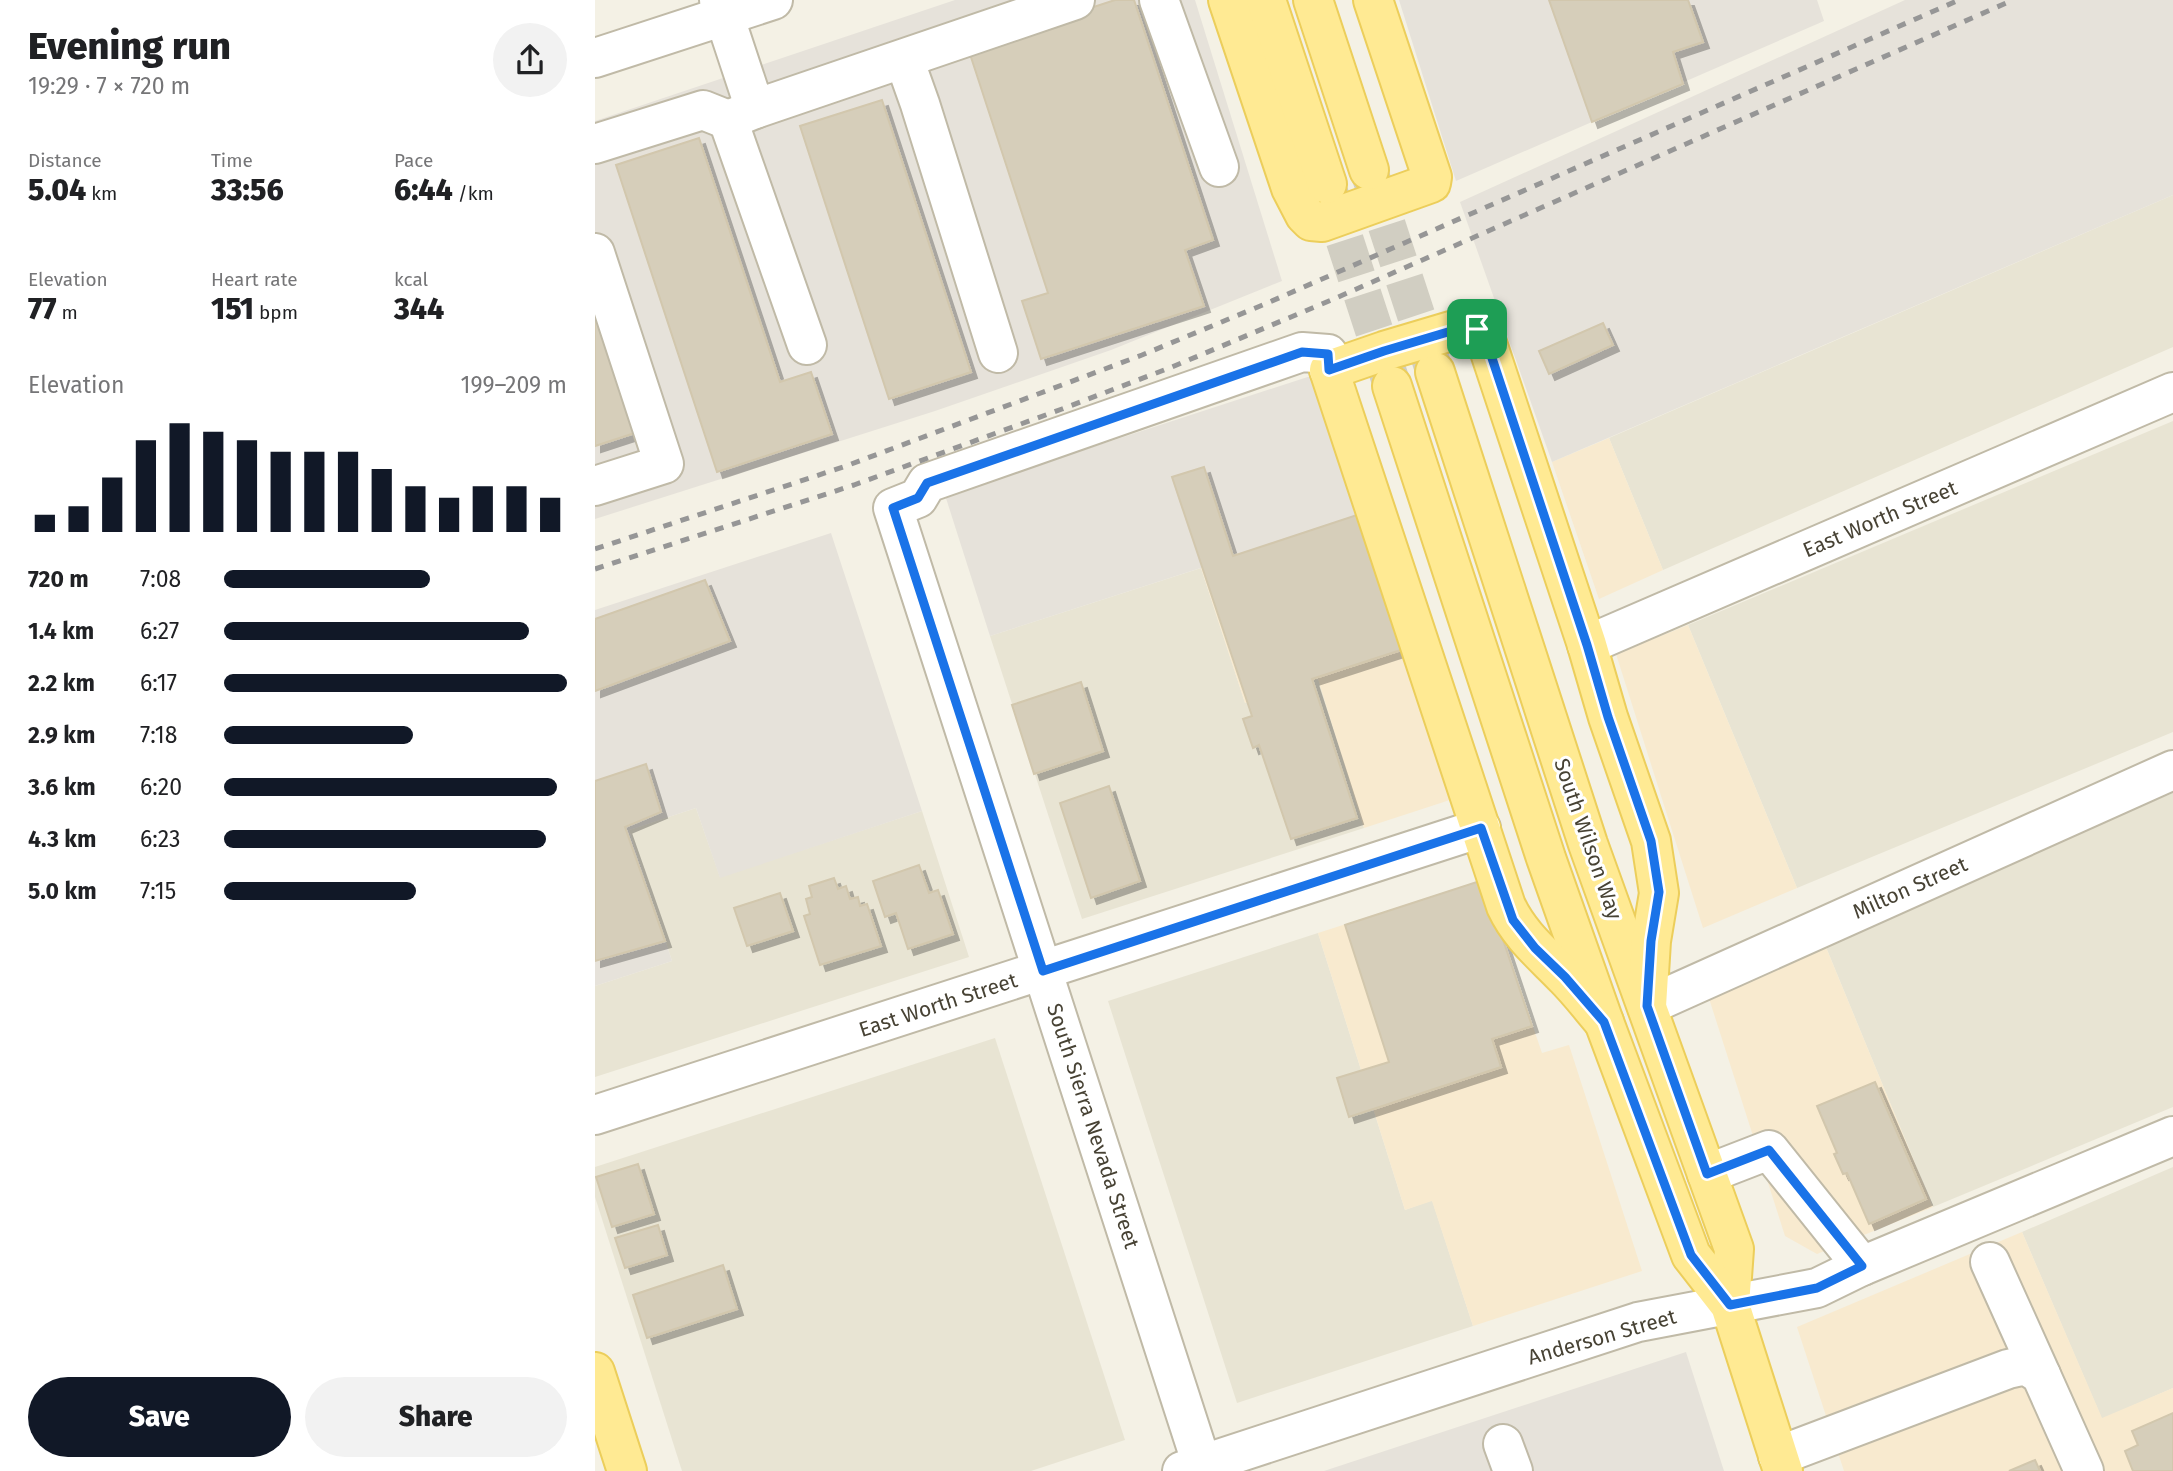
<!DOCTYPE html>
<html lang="en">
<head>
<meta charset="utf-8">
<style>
	body { margin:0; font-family:"Fira Sans",sans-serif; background:#f2f2f2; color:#202124; height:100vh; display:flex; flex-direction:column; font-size:26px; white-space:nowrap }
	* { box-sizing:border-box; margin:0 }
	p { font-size:23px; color:#757577 }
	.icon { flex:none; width:38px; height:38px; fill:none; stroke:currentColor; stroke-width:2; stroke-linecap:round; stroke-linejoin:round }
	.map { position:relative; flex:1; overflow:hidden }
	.sheet { display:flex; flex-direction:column; background:#fff; width:595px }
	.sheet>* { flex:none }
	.pin { position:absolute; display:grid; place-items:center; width:60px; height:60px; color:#fff; margin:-30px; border-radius:14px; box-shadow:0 4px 10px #0006 }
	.round { display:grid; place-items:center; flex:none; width:74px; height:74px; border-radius:37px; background:#f2f2f2 }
	.headline { display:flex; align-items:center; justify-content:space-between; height:119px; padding:0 28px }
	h1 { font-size:38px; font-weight:800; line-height:52px }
	.figures { display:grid; grid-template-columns:repeat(3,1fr); gap:10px; height:119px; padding:7px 28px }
	.figures div { display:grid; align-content:center }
	.figures b { font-size:30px; font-weight:800 }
	.figures small { font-size:19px; font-weight:400 }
	.figures p { font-size:19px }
	.chart { height:196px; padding:14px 28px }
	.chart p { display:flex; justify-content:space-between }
	.chart svg { width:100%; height:126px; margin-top:7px; stroke:#111827; stroke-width:6 }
	.action { display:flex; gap:14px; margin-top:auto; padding:14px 28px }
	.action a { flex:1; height:80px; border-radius:42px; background:#111827; color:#fff; font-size:28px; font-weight:800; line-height:80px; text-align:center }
	.action a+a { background:#f2f2f2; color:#202124 }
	ul { padding:0 28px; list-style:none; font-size:23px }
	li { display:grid; grid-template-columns:112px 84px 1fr; align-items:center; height:52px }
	li i { height:18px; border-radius:9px; background:#111827 }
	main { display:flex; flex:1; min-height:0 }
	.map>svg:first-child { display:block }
	.residential { fill:#e8e4d3 }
	.commercial { fill:#f8eacf }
	.industrial { fill:#e6e2da }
	.building { fill:#d6ceba; stroke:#d2c7ad; stroke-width:2; filter:url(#shadow) }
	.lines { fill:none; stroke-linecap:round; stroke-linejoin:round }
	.major-tunnel { stroke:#d1cec2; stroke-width:38; stroke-dasharray:38 19; stroke-linecap:butt }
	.minor-casing { stroke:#c0baa7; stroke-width:42 }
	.major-casing { stroke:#ecce5b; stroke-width:42 }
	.minor { stroke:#fff; stroke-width:38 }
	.major { stroke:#ffea93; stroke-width:38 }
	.rail { stroke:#969696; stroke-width:5; stroke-dasharray:9 9; stroke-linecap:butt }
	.route-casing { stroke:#fff; stroke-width:14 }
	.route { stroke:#1a73e8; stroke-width:9 }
	.labels { text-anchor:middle; stroke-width:6; stroke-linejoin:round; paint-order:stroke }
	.street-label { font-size:21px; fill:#474234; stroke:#fff }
</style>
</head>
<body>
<main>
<section class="sheet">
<div class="headline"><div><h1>Evening run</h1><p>19:29 · 7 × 720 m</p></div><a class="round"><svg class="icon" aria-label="share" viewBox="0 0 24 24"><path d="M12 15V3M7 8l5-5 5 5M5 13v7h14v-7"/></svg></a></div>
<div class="figures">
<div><p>Distance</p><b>5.04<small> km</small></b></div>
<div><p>Time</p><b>33:56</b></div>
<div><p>Pace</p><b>6:44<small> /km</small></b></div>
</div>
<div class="figures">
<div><p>Elevation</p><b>77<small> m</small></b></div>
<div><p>Heart rate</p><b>151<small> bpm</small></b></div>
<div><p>kcal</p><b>344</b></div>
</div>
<div class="chart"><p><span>Elevation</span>199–209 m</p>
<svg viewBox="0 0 160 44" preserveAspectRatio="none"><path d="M5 44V38M15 44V35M25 44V25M35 44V12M45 44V6M55 44V9M65 44V12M75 44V16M85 44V16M95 44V16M105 44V22M115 44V28M125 44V32M135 44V28M145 44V28M155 44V32"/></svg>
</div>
<ul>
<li><b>720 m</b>7:08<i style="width:60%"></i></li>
<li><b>1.4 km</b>6:27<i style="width:89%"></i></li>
<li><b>2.2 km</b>6:17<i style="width:100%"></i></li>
<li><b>2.9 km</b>7:18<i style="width:55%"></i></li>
<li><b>3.6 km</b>6:20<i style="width:97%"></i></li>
<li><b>4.3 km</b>6:23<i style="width:94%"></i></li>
<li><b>5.0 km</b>7:15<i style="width:56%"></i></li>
</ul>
<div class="action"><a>Save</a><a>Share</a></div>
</section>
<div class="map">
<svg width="1578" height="1471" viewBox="0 0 1578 1471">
	<defs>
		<filter id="shadow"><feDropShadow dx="6" dy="6" stdDeviation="0" flood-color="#0004"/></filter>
	</defs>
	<rect width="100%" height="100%" fill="#f4f1e5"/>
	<!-- residential -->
	<g class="residential">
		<polygon points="1578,195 1578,347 1068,570 1014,438"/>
		<polygon points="1578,421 1578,732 1202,888 1093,625"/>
		<polygon points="606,568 650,703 723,678 769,828 487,919 395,636"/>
		<polygon points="1578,793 1578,1107 1338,1207 1228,940"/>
		<polygon points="101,808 125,877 327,811 374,957 0,1077 0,986 77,961 34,830"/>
		<polygon points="723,933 810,1210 837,1200 878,1326 642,1403 513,1001"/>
		<polygon points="400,1038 530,1440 436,1471 87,1471 0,1197 0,1167"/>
		<polygon points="1578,1167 1578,1388 1507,1419 1427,1232"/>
	</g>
	<!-- commercial -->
	<g class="commercial">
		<polygon points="1014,438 1068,570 1004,599 957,462"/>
		<polygon points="770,515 861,798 769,828 723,679 650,703 606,568"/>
		<polygon points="1093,625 1202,888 1108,928 1021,654"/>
		<polygon points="888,880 947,1053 974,1045 1047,1271 878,1326 837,1201 810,1210 723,933"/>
		<polygon points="1228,940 1338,1207 1222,1254 1190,1236 1111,989"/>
		<polygon points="1427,1232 1507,1418 1578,1388 1578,1471 1249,1471 1202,1327"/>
	</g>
	<!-- industrial -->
	<g class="industrial">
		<polygon points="360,0 600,0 687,281 516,350 340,411 0,519 0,121"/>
		<polygon points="804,0 1222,0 1229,21 861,181"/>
		<polygon points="1310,0 1578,0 1578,195 957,462 865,202"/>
		<polygon points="725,373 770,515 395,636 350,495"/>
		<polygon points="236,533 327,811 125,878 101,808 34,830 77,961 0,986 0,610"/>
		<polygon points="1091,1352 1129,1471 729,1471"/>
	</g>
	<!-- building -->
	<g class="building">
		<polygon points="520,0 539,0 618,240 590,250 609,306 446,359 427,301 453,293 373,48"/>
		<polygon points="954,0 1093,0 1108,42 1078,52 1088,84 997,122"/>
		<polygon points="287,100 376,372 294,399 205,126"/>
		<polygon points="104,138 185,382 216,372 237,434 122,472 21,165"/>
		<polygon points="0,279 49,430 0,446"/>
		<polygon points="1008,323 1018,345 954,374 944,351"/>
		<polygon points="609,467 638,556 768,513 812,648 717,679 762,818 696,839 664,745 658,748 648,719 657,716 577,477"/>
		<polygon points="110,580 135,641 0,691 0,619"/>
		<polygon points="486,682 508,751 439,774 417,705"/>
		<polygon points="51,764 66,812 30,827 70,941 0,961 0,781"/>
		<polygon points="514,786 545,881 496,898 465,803"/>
		<polygon points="324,865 334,893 343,890 358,934 313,949 301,913 290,917 278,881"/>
		<polygon points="239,878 243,889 251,886 255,899 263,897 265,906 272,904 286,946 225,965 209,916 215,914 211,899 217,897 214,886"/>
		<polygon points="888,880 937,1026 897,1039 906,1067 754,1117 742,1078 794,1062 750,925"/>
		<polygon points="185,893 198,931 152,946 139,908"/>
		<polygon points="1280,1082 1331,1199 1274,1224 1252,1173 1248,1174 1239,1154 1242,1153 1222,1106"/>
		<polygon points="43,1164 59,1214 17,1227 1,1177"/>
		<polygon points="63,1225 72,1255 30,1268 20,1238"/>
		<polygon points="128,1265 142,1309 52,1338 38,1295"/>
		<polygon points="1578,1413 1578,1471 1538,1471 1530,1451 1543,1445 1537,1431"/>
		<polygon points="1440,1460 1445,1471 1414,1471"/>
	</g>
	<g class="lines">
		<!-- major-tunnel -->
		<g class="major-tunnel">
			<polyline points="774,171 839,370"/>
			<polyline points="732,186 796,382"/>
		</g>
		<defs>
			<g id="minor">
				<polyline points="124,0 160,109 480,0"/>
				<polyline points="564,0 624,167"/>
				<polyline points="0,58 178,0"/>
				<polyline points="309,59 325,104 403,353"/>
				<polyline points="160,109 133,120 212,345"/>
				<polyline points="0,144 108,110 133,120"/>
				<polyline points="0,253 69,464 0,486"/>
				<polyline points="992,645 1578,392"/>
				<polyline points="1052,1006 1578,770"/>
				<polyline points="0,1115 886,828"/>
				<polyline points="1112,1174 1174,1150 1267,1266"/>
				<polyline points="1395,1262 1446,1375"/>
				<polyline points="908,1444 918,1471"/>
				<polyline points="1183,1456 1413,1369 1431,1365 1446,1375 1489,1471"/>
				<polyline points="607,1465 298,508 323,498 332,483 707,352 733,354 734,370"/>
				<polyline points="587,1471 1043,1322 1222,1288 1267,1266 1578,1136"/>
			</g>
			<g id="major">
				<polyline points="633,0 696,188 710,215 716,221 727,222 836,183 837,177 778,0"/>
				<polyline points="671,0 732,184"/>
				<polyline points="718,0 774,170"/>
				<polyline points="840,372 993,844 1139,1249 1135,1305"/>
				<polyline points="797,386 951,858 1009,1022 1096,1255 1135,1305 1188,1471"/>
				<path d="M1009,1022c-13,-15 -25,-31 -39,-45 -22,-23 -45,-41 -59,-71l-177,-536 55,-19 84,-25 9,3 8,8 102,308 21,72 43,124 8,52 -8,48 -4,65"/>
				<polyline points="0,1372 32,1471"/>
			</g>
		</defs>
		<!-- minor casing -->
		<use href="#minor" class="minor-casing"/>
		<!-- major casing -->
		<use href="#major" class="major-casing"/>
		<!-- minor -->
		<use href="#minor" class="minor"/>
		<!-- major -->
		<use href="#major" class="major"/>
		<!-- rail -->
		<g class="rail">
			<polyline points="0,549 251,466 547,355 670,304 1364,0"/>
			<polyline points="0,569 259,485 467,409 577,367 741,298 1418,0"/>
		</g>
	</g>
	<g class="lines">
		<defs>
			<polygon id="route" points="873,326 882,329 890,337 992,645 1013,717 1056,841 1064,892 1056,941 1052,1006 1112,1174 1174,1150 1267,1266 1222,1288 1135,1305 1096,1255 1009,1022 970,977 940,948 918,920 886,828 448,971 298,508 323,498 332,483 707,352 733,354 734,370 789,351"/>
		</defs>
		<!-- route casing -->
		<use href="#route" class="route-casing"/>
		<!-- route -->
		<use href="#route" class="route"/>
	</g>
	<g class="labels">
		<!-- street labels -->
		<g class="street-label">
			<text transform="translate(1285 519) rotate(-23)" y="7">East Worth Street</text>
			<text transform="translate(993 839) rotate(71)" y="7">South Wilson Way</text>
			<text transform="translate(1315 888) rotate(-24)" y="7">Milton Street</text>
			<text transform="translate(343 1005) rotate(-18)" y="7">East Worth Street</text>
			<text transform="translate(498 1126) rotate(72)" y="7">South Sierra Nevada Street</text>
			<text transform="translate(1007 1337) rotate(-16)" y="7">Anderson Street</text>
		</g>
	</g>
</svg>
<div class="pin" style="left:882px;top:329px;background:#1e9e55"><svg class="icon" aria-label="arrive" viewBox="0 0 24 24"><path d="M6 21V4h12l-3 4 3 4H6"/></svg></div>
</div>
</main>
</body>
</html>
